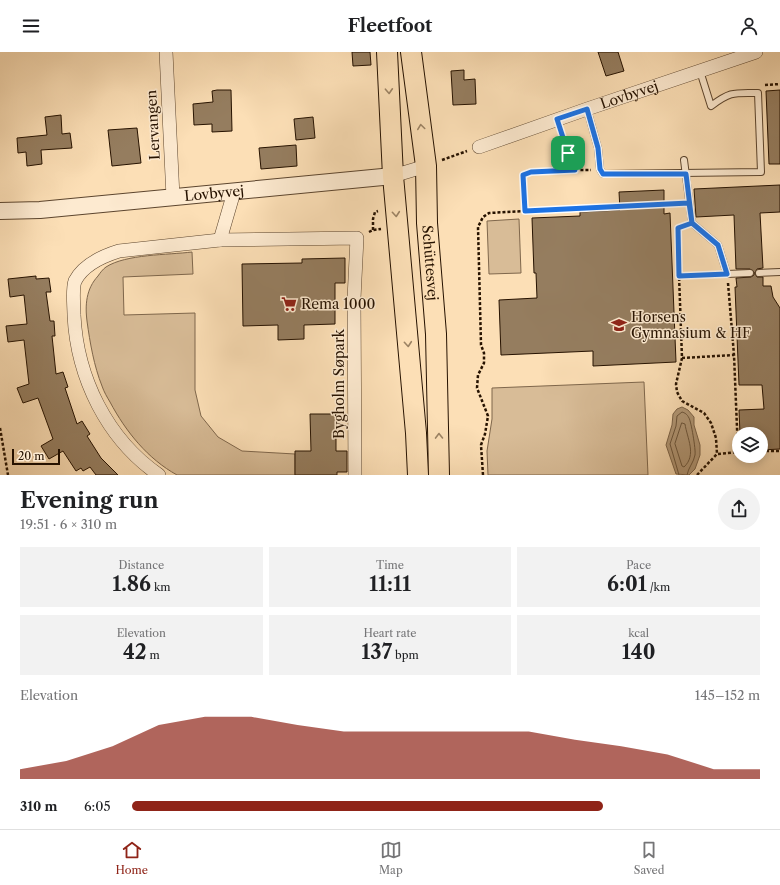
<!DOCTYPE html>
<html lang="en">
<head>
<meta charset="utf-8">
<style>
	body { margin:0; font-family:"Libre Caslon Text",serif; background:#f2f2f2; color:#202124; height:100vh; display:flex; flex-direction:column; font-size:15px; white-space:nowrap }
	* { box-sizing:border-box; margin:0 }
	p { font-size:13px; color:#757577 }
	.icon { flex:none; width:22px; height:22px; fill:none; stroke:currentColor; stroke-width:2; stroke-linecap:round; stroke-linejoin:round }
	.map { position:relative; height:423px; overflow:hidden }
	.details { display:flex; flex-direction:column; background:#fff; flex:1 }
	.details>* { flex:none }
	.controls { position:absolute; left:732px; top:375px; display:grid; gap:8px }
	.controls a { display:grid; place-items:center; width:36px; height:36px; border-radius:50%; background:#fff; box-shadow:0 2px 10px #0003; font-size:20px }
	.scale { position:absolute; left:12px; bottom:10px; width:48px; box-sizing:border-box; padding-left:4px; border:2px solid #261200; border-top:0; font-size:11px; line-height:14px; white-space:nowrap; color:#261200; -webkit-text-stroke:3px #fdead0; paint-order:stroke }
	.pin { position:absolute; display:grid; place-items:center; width:34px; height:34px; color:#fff; margin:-17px; border-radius:8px; box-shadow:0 2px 6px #0006 }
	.round { display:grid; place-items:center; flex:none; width:42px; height:42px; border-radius:21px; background:#f2f2f2 }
	.summary { display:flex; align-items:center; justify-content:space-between; height:68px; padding:0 20px }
	h1 { font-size:22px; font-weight:700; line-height:30px }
	.metrics { display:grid; grid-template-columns:repeat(3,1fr); gap:6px; height:68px; padding:4px 20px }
	.metrics div { display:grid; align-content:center; border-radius:0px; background:#f2f2f2; text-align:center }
	.metrics b { font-size:20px; font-weight:700 }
	.metrics small { font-size:11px; font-weight:400 }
	.metrics p { font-size:11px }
	.chart { height:112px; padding:8px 20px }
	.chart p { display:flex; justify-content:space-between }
	.chart svg { width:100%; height:72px; margin-top:4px; fill:#8f2418; opacity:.7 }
	ul { padding:0 20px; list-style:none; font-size:13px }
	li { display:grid; grid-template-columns:64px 48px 1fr; align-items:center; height:30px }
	li i { height:10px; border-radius:5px; background:#8f2418 }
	header { display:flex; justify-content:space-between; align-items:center; height:52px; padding:0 20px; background:#fff; font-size:18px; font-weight:700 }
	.tabs { display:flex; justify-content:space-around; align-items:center; height:56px; border-top:1px solid #e0e0e0; background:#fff; font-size:11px; color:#757577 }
	.tabs a { display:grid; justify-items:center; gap:2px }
	.tabs .on { color:#8f2418 }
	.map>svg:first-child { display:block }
	.green { fill:#d8bc97; stroke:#7f674c }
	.water { fill:#b39978; stroke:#7b6348 }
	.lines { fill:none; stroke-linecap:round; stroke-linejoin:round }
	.shore { stroke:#6c563c; stroke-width:1 }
	.building { fill:#957d5f; stroke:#261200 }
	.service-casing { stroke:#5c452e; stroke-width:8 }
	.minor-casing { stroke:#5c452e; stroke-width:14 }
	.tertiary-casing { stroke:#5c452e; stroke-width:18 }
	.primary-casing { stroke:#261200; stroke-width:22 }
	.path { stroke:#261200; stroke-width:2.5; stroke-dasharray:3 2; stroke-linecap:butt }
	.service { stroke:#fdead0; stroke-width:6 }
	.minor { stroke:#fdead0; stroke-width:13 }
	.tertiary { stroke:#fdead0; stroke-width:16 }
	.primary { stroke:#fcdfb6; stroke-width:20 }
	.oneway { stroke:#9c8364 }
	.route-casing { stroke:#fff; stroke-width:8 }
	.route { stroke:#1a73e8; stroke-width:5 }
	.labels { text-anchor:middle; stroke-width:3; stroke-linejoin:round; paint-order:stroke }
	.street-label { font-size:14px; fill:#261200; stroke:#fdead0 }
	.poi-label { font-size:14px; fill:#261200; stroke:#fdead0; text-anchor:start }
</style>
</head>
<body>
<header><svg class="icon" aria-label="menu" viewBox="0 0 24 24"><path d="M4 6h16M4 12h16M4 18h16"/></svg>Fleetfoot<svg class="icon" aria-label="person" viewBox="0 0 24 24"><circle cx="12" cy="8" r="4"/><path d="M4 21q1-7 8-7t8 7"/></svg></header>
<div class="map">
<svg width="780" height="423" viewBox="0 0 780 423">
	<rect width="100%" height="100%" fill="#fcdfb6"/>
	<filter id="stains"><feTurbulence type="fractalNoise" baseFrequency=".005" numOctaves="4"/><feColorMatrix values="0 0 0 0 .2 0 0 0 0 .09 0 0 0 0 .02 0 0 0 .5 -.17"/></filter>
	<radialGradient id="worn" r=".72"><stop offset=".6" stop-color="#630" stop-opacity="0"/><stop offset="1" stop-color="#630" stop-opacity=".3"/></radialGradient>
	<!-- green -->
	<g class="green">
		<polygon points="519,167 521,221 489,222 487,169"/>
		<path d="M192,200l1,22 -70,3 1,38 71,-2v77l6,26 17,21 24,14 53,3v21h-118c-29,-16 -51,-43 -67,-73 -3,-5 -6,-10 -8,-16 -8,-20 -12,-43 -15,-65 -2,-16 -1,-32 11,-45 2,-3 5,-7 8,-9 20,-13 62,-12 86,-15z"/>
		<polygon points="644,330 648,423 488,423 487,399 492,367 492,336"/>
	</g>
	<!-- water -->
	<polygon class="water" points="682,355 688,358 694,365 694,373 700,393 700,403 695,417 689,423 676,422 666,393 672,373 673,362 677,357"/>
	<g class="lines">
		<!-- shore -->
		<g class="shore">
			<path d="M682,371l3,1c2,14 12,31 -1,43l-2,-1 -7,-22z"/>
			<path d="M679,423l-9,-31 6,-18 1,-10 5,-4c3,1 5,2 7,6 2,3 7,32 6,37 -1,7 -7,13 -8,20"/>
		</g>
	</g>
	<!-- building -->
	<g class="building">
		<polygon points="352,0 370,0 371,13 353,14"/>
		<polygon points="598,0 618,0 624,19 606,24"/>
		<polygon points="464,18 464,28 475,27 476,52 453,53 451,19"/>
		<polygon points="217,38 231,38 232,79 212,80 212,72 194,73 193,52 213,50 212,39"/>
		<polygon points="780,38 780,112 769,112 766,39"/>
		<polygon points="61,63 62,82 70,81 72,96 41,98 42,112 27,114 26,100 18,101 17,86 47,83 45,65"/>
		<polygon points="313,65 315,86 296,88 294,67"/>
		<polygon points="137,76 141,111 112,114 108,78"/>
		<polygon points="296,93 297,114 261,117 259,96"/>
		<polygon points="780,133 780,160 760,161 763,216 757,217 755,221 757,225 763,225 763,234 771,234 773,245 780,256 780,397 761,398 761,382 740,382 739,358 764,357 762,333 739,333 735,235 737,235 736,226 751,225 754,223 754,220 750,217 736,217 734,163 696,165 694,137"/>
		<polygon points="664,138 664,162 670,161 676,310 593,314 593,299 501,303 499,248 537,246 536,221 534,221 532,166 580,164 580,160 620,158 619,140"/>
		<polygon points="345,206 345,231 335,231 335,272 304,273 304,287 278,288 278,273 243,274 242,212 302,211 302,207"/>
		<polygon points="36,224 36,227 49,226 51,240 46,240 50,269 54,269 55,284 52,284 56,322 63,320 68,335 65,336 77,372 82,369 90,382 87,384 101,406 118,423 96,423 90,415 83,419 81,416 76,419 63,399 49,407 41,394 53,387 38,346 23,351 17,336 29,332 24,288 8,290 6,274 27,272 24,243 10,245 8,227"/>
		<polygon points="310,362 336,362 336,399 347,399 347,420 337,420 337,423 295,423 295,399 311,399"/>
	</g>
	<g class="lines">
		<defs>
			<g id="service">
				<path d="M587,57l11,39 2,21 3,5 158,-2 -3,-79c-24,0 -27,-2 -47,13l-11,-35"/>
				<polyline points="684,108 692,171 718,193 727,222 750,221"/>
				<polyline points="759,221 780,220"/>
			</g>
			<g id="minor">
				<polyline points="166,0 173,145"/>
				<path id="s1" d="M479,95l108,-38 169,-57"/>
				<polyline points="393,124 426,114"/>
				<polyline points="220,188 234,140"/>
				<path d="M159,423c-52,-36 -82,-97 -85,-160 0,-9 -2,-26 1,-34 8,-16 28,-25 44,-30l101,-11 137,-2 -3,61 1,176"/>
			</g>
			<g id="tertiary">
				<path id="s2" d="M0,159l40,-1 353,-34"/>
			</g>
			<g id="primary">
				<polyline points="387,0 393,124 416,381 418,423"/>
				<path id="s3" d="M411,0l15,114 1,57 9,111 3,141"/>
			</g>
		</defs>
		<!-- service casing -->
		<use href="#service" class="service-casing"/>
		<!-- minor casing -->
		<use href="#minor" class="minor-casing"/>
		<!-- tertiary casing -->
		<use href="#tertiary" class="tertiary-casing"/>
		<!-- primary casing -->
		<use href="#primary" class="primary-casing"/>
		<!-- path -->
		<g class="path">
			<polyline points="765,33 780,32"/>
			<polyline points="561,81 568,101 575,118 591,118"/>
			<polyline points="442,108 467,99"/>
			<polyline points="575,118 531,120 523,123 525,159 679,151"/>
			<polyline points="373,178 373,167 375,160 378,159"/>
			<polyline points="369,180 373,178 381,177"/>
			<polyline points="716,222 679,223 682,306 676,332 677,340 682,349 704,361 711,371 716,386 717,402"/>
			<polyline points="679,223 677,176 683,174"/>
			<polyline points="728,231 734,303 738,400"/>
			<polyline points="682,306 734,303"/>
			<polyline points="0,376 8,423"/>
			<polyline points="761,399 780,399"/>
			<polyline points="483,423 481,393 485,382 488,364 477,336 478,323 484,311 484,301 481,293 478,175 483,165 489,161 525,159"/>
			<polyline points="697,423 717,402 739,400"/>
		</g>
		<!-- service -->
		<use href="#service" class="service"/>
		<!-- minor -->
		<use href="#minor" class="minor"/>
		<!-- tertiary -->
		<use href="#tertiary" class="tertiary"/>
		<!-- primary -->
		<use href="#primary" class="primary"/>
	</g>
	<!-- one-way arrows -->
	<defs><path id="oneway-chevron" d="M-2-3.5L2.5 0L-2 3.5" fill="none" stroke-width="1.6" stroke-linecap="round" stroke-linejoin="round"/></defs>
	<g class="oneway">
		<use href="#oneway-chevron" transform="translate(389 39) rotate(87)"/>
		<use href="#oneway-chevron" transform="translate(421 75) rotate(-98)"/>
		<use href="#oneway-chevron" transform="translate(396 162) rotate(85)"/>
		<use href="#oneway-chevron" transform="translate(408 292) rotate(85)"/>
		<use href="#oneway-chevron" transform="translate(439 384) rotate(-91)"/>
	</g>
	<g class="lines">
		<defs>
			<polyline id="route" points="568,101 557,67 587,57 598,96 600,117 603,122 686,122 692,171 718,193 727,222 679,224 678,176 692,171 689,151 525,159 523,123 531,120 575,118 568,101"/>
		</defs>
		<!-- route casing -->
		<use href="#route" class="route-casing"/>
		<!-- route -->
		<use href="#route" class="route"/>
	</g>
	<!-- icons -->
	<defs>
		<symbol id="supermarket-bare" viewBox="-9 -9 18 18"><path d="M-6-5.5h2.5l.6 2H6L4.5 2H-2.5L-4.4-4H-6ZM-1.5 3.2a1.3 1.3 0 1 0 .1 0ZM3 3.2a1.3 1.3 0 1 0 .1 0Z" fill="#8f2418" stroke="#fdead0" stroke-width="2.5" paint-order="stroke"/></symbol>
		<symbol id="university-bare" viewBox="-9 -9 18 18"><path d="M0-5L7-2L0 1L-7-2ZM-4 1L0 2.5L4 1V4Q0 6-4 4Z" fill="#8f2418" stroke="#fdead0" stroke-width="2.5" paint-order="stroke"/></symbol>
	</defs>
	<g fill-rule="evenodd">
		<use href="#supermarket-bare" x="278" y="241" width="22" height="22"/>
		<use href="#university-bare" x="608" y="262" width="22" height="22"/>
	</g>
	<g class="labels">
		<!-- street labels -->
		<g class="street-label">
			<text dy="5" stroke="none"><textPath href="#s1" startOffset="159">Lovbyvej</textPath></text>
			<text transform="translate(153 73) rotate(-93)" y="5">Lervangen</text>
			<text dy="5" stroke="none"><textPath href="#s2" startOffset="215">Lovbyvej</textPath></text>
			<text dy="5" stroke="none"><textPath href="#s3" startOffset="212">Schüttesvej</textPath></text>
			<text transform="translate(339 332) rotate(-90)" y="5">Bygholm Søpark</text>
		</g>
		<!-- poi labels -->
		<g class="poi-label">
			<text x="301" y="257">Rema 1000</text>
			<text x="631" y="270">Horsens<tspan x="631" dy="16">Gymnasium &amp; HF</tspan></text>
		</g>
	</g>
	<rect width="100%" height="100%" filter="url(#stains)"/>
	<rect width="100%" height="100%" fill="url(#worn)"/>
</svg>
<div class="controls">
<a><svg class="icon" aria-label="layers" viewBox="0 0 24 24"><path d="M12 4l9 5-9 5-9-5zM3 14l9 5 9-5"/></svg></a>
</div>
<div class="scale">20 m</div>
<div class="pin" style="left:568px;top:101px;background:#1e9e55"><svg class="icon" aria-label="arrive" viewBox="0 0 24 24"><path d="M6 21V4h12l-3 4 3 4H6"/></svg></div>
</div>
<section class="details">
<div class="summary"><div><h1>Evening run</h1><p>19:51 · 6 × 310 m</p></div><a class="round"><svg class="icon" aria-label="share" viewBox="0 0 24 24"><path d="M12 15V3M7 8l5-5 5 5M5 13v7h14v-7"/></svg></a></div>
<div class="metrics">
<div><p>Distance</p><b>1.86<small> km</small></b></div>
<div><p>Time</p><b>11:11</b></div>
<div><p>Pace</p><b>6:01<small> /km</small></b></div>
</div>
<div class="metrics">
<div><p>Elevation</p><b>42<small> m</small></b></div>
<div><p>Heart rate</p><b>137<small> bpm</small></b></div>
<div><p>kcal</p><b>140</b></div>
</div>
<div class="chart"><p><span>Elevation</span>145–152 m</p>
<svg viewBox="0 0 160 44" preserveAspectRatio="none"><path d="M0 44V38L10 33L20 24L30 11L40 6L50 6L60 11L70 15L80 15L90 15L100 15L110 15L120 20L130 24L140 29L150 38L160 38V44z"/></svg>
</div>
<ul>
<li><b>310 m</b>6:05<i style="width:75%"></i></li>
</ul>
</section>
<nav class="tabs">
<a class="on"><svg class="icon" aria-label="home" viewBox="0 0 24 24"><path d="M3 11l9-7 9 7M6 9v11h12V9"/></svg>Home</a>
<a><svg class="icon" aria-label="map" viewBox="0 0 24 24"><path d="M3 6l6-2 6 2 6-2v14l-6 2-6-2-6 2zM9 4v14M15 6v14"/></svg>Map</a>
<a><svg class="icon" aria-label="saved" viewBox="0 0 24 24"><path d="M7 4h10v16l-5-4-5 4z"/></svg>Saved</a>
</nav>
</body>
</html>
